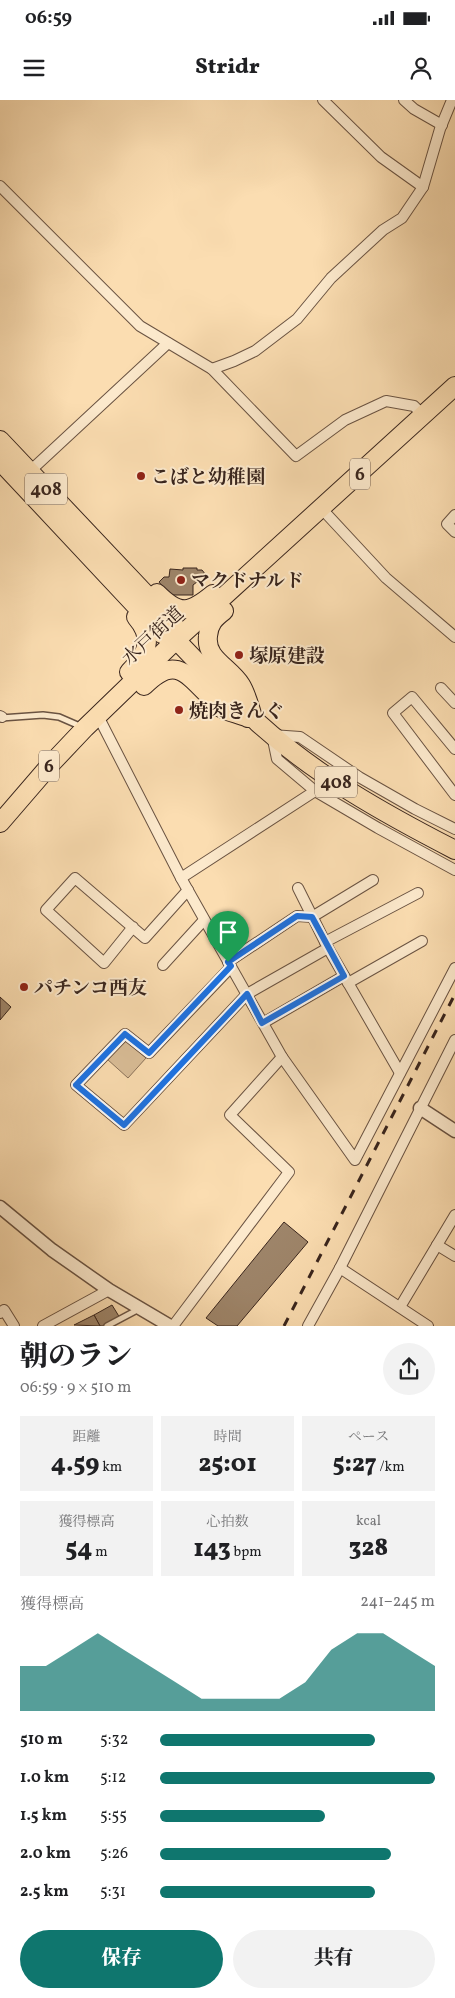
<!DOCTYPE html>
<html lang="ja">
<head>
<meta charset="utf-8">
<style>
	body { margin:0; font-family:Vollkorn,"Noto Serif JP",serif; background:#f2f2f2; color:#202124; height:100vh; display:flex; flex-direction:column; font-size:19px; white-space:nowrap }
	* { box-sizing:border-box; margin:0 }
	p { font-size:16px; color:#757577 }
	.icon { flex:none; width:28px; height:28px; fill:none; stroke:currentColor; stroke-width:2; stroke-linecap:round; stroke-linejoin:round }
	.map { position:relative; height:1226px; overflow:hidden }
	.sheet { display:flex; flex-direction:column; background:#fff; flex:1 }
	.sheet>* { flex:none }
	.pin { position:absolute; display:grid; place-items:center; width:42px; height:42px; color:#fff; margin:-51px -21px; border-radius:50% 50% 50% 0; rotate:-45deg; box-shadow:0 0 5px #0007 }
	.pin .icon { rotate:45deg }
	.round { display:grid; place-items:center; flex:none; width:52px; height:52px; border-radius:26px; background:#f2f2f2 }
	.summary { display:flex; align-items:center; justify-content:space-between; height:85px; padding:0 20px }
	h1 { font-size:28px; font-weight:800; line-height:38px }
	.figures { display:grid; grid-template-columns:repeat(3,1fr); gap:8px; height:85px; padding:5px 20px }
	.figures div { display:grid; align-content:center; border-radius:0px; background:#f2f2f2; text-align:center }
	.figures b { font-size:25px; font-weight:800 }
	.figures small { font-size:14px; font-weight:400 }
	.figures p { font-size:14px }
	.chart { height:140px; padding:10px 20px }
	.chart p { display:flex; justify-content:space-between }
	.chart svg { width:100%; height:90px; margin-top:5px; fill:#0f766e; opacity:.7 }
	.button { display:flex; gap:10px; margin-top:auto; padding:10px 20px }
	.button a { flex:1; height:58px; border-radius:30px; background:#0f766e; color:#fff; font-size:20px; font-weight:800; line-height:58px; text-align:center }
	.button a+a { background:#f2f2f2; color:#202124 }
	ul { padding:0 20px; list-style:none; font-size:16px }
	li { display:grid; grid-template-columns:80px 60px 1fr; align-items:center; height:38px }
	li i { height:12px; border-radius:6px; background:#0f766e }
	.status { display:flex; justify-content:space-between; align-items:center; height:35px; padding:0 25px; background:#fff; direction:ltr }
	.status svg { height:14px; fill:currentColor }
	header { display:flex; justify-content:space-between; align-items:center; height:65px; padding:0 20px; background:#fff; font-size:22px; font-weight:800 }
	.map>svg:first-child { display:block }
	.green { fill:#dabe98; stroke:#8a725a }
	.building { fill:#9e856a; stroke:#39251d }
	.lines { fill:none; stroke-linecap:round; stroke-linejoin:round }
	.service-casing { stroke:#6a5342; stroke-width:8 }
	.minor-casing { stroke:#6a5342; stroke-width:12 }
	.tertiary-casing { stroke:#6a5342; stroke-width:15 }
	.trunk-casing { stroke:#39251d; stroke-width:20 }
	.service { stroke:#fce9cc; stroke-width:5 }
	.minor { stroke:#fce9cc; stroke-width:10 }
	.tertiary { stroke:#fce9cc; stroke-width:12 }
	.trunk { stroke:#fbddb1; stroke-width:18 }
	.rail { stroke:#39251d; stroke-width:3; stroke-dasharray:9 9; stroke-linecap:butt }
	.route-casing { stroke:#fff; stroke-width:10 }
	.route { stroke:#1a73e8; stroke-width:6 }
	.poi-dot { fill:#8f2418; stroke:#fce9cc; stroke-width:2 }
	.labels { text-anchor:middle; stroke-width:4; stroke-linejoin:round; paint-order:stroke }
	.shield { fill:#fce9cc; stroke:#746052; stroke-width:1 }
	.shield-label { font-size:18px; font-weight:bold; fill:#39251d }
	.poi-label { font-size:19px; font-weight:bold; fill:#39251d; stroke:#fce9cc; text-anchor:start }
	.street-label { font-size:19px; fill:#39251d; stroke:#fce9cc }
</style>
</head>
<body>
<div class="status"><b>06:59</b><svg viewBox="0 0 49 12"><path d="M0 12V9h3v3zM5 12V6h3v6zM10 12V3h3v9zM15 12V0h3v12zM26 1h20v11H26zM47 4h2v5h-2z"/></svg></div>
<header><svg class="icon" aria-label="menu" viewBox="0 0 24 24"><path d="M4 6h16M4 12h16M4 18h16"/></svg>Stridr<svg class="icon" aria-label="person" viewBox="0 0 24 24"><circle cx="12" cy="8" r="4"/><path d="M4 21q1-7 8-7t8 7"/></svg></header>
<div class="map">
<svg width="455" height="1226" viewBox="0 0 455 1226">
	<rect width="100%" height="100%" fill="#fbddb1"/>
	<filter id="stains"><feTurbulence type="fractalNoise" baseFrequency=".004" numOctaves="4"/><feColorMatrix values="0 0 0 0 .2 0 0 0 0 .09 0 0 0 0 .02 0 0 0 .5 -.17"/></filter>
	<radialGradient id="worn" r=".72"><stop offset=".6" stop-color="#630" stop-opacity="0"/><stop offset="1" stop-color="#630" stop-opacity=".3"/></radialGradient>
	<!-- green -->
	<polygon class="green" points="124,939 146,958 128,978 107,959"/>
	<!-- building -->
	<g class="building">
		<polygon points="183,468 197,468 197,470 202,470 206,475 193,485 193,495 169,495 159,482 164,477 169,477 170,469 183,470"/>
		<polygon points="0,897 11,907 0,920"/>
		<polygon points="284,1122 308,1142 237,1226 218,1226 206,1218"/>
		<polygon points="112,1205 120,1218 107,1226 100,1226 94,1215"/>
		<polygon points="94,1215 100,1226 74,1225"/>
	</g>
	<g class="lines">
		<defs>
			<g id="service">
				<polyline points="1,618 43,615 59,617 82,627"/>
				<polyline points="107,1226 139,1209"/>
			</g>
			<g id="minor">
				<polyline points="323,0 381,57 423,87"/>
				<polyline points="404,0 414,9 442,25"/>
				<polyline points="0,86 140,226 212,269 296,356 345,320 386,301 414,306 424,316"/>
				<polyline points="212,269 234,261 255,251 297,219 331,178 383,130 402,118 423,87 440,29 452,0"/>
				<polyline points="28,373 168,243"/>
				<polyline points="321,408 386,478 455,537"/>
				<polyline points="455,415 447,424 455,432"/>
				<polyline points="441,588 455,603"/>
				<polyline points="0,616 2,617"/>
				<polyline points="98,616 181,778 282,957 355,1060 455,868"/>
				<polyline points="455,649 412,597 393,613 455,695"/>
				<polyline points="455,729 415,709 359,677 300,637 272,635 277,659 315,691 378,728 455,770"/>
				<polyline points="181,778 315,691"/>
				<polyline points="133,827 104,863 46,810 75,778 145,838 188,790"/>
				<polyline points="325,842 418,793"/>
				<polyline points="328,848 400,973"/>
				<polyline points="228,862 297,816 312,817 373,780"/>
				<polyline points="163,865 204,820"/>
				<polyline points="231,867 149,953 125,934 76,985 124,1025 247,894 328,848 298,788"/>
				<polyline points="348,883 422,841"/>
				<polyline points="263,923 344,876"/>
				<polyline points="437,1145 455,1156"/>
				<polyline points="340,1168 428,1226"/>
				<polyline points="400,1207 455,1115"/>
				<polyline points="0,1213 4,1210 14,1226"/>
				<polyline points="43,1226 109,1190"/>
				<polyline points="173,1226 289,1072 230,1015 282,957"/>
				<polyline points="308,1226 340,1168 455,940"/>
			</g>
			<g id="tertiary">
				<polyline points="420,1008 455,1031"/>
				<polyline points="0,1107 52,1150 109,1190 170,1226"/>
			</g>
			<g id="trunk">
				<polyline points="0,340 174,524 176,540"/>
				<path d="M0,361l162,173 14,6c27,27 52,57 81,82 58,53 128,92 198,128"/>
				<path d="M157,493c23,23 33,20 56,1"/>
				<path d="M224,511c-9,7 -15,12 -16,25 -3,23 22,31 33,49 5,8 8,19 11,29"/>
				<path d="M129,572c18,-18 26,-33 7,-55"/>
				<path d="M144,586c29,-29 40,-16 64,9 3,4 7,9 11,12 8,5 20,7 29,11"/>
				<polyline points="0,723 50,665 85,628 176,540 455,286"/>
			</g>
		</defs>
		<!-- service casing -->
		<use href="#service" class="service-casing"/>
		<!-- minor casing -->
		<use href="#minor" class="minor-casing"/>
		<!-- tertiary casing -->
		<use href="#tertiary" class="tertiary-casing"/>
		<!-- trunk casing -->
		<use href="#trunk" class="trunk-casing"/>
		<!-- service -->
		<use href="#service" class="service"/>
		<!-- minor -->
		<use href="#minor" class="minor"/>
		<!-- tertiary -->
		<use href="#tertiary" class="tertiary"/>
		<!-- trunk -->
		<use href="#trunk" class="trunk"/>
		<!-- rail -->
		<polyline class="rail" points="284,1226 455,894"/>
	</g>
	<g class="lines">
		<defs>
			<polygon id="route" points="297,816 312,817 344,876 262,923 247,894 124,1025 76,985 125,934 149,953 231,866 228,862"/>
		</defs>
		<!-- route casing -->
		<use href="#route" class="route-casing"/>
		<!-- route -->
		<use href="#route" class="route"/>
	</g>
	<!-- markers -->
	<g class="poi-dot">
		<circle cx="141" cy="376" r="5"/>
		<circle cx="181" cy="480" r="5"/>
		<circle cx="239" cy="555" r="5"/>
		<circle cx="179" cy="610" r="5"/>
		<circle cx="24" cy="887" r="5"/>
	</g>
	<g class="labels">
		<!-- shield labels -->
		<g class="shield">
			<rect x="350" y="358.5" width="20" height="31" rx="4"/>
			<rect x="25" y="373.5" width="42" height="31" rx="4"/>
			<rect x="39" y="650.5" width="20" height="31" rx="4"/>
			<rect x="315" y="666.5" width="42" height="31" rx="4"/>
		</g>
		<g class="shield-label">
			<text x="360" y="380">6</text>
			<text x="46" y="395">408</text>
			<text x="49" y="672">6</text>
			<text x="336" y="688">408</text>
		</g>
		<!-- poi labels -->
		<g class="poi-label">
			<text x="151" y="383">こばと幼稚園</text>
			<text x="191" y="487">マクドナルド</text>
			<text x="249" y="562">塚原建設</text>
			<text x="189" y="617">焼肉きんぐ</text>
			<text x="34" y="894">パチンコ西友</text>
		</g>
		<!-- street labels -->
		<g class="street-label">
			<text transform="translate(152 535) rotate(-43)" y="7">水戸街道</text>
		</g>
	</g>
	<rect width="100%" height="100%" filter="url(#stains)"/>
	<rect width="100%" height="100%" fill="url(#worn)"/>
</svg>
<div class="pin" style="left:228px;top:862px;background:#1e9e55"><svg class="icon" aria-label="arrive" viewBox="0 0 24 24"><path d="M6 21V4h12l-3 4 3 4H6"/></svg></div>
</div>
<section class="sheet">
<div class="summary"><div><h1>朝のラン</h1><p>06:59 · 9 × 510 m</p></div><a class="round"><svg class="icon" aria-label="share" viewBox="0 0 24 24"><path d="M12 15V3M7 8l5-5 5 5M5 13v7h14v-7"/></svg></a></div>
<div class="figures">
<div><p>距離</p><b>4.59<small> km</small></b></div>
<div><p>時間</p><b>25:01</b></div>
<div><p>ペース</p><b>5:27<small> /km</small></b></div>
</div>
<div class="figures">
<div><p>獲得標高</p><b>54<small> m</small></b></div>
<div><p>心拍数</p><b>143<small> bpm</small></b></div>
<div><p>kcal</p><b>328</b></div>
</div>
<div class="chart"><p><span>獲得標高</span>241–245 m</p>
<svg viewBox="0 0 160 44" preserveAspectRatio="none"><path d="M0 44V22L10 22L20 14L30 6L40 14L50 22L60 30L70 38L80 38L90 38L100 38L110 30L120 14L130 6L140 6L150 14L160 22V44z"/></svg>
</div>
<ul>
<li><b>510 m</b>5:32<i style="width:78%"></i></li>
<li><b>1.0 km</b>5:12<i style="width:100%"></i></li>
<li><b>1.5 km</b>5:55<i style="width:60%"></i></li>
<li><b>2.0 km</b>5:26<i style="width:84%"></i></li>
<li><b>2.5 km</b>5:31<i style="width:78%"></i></li>
</ul>
<div class="button"><a>保存</a><a>共有</a></div>
</section>
</body>
</html>
